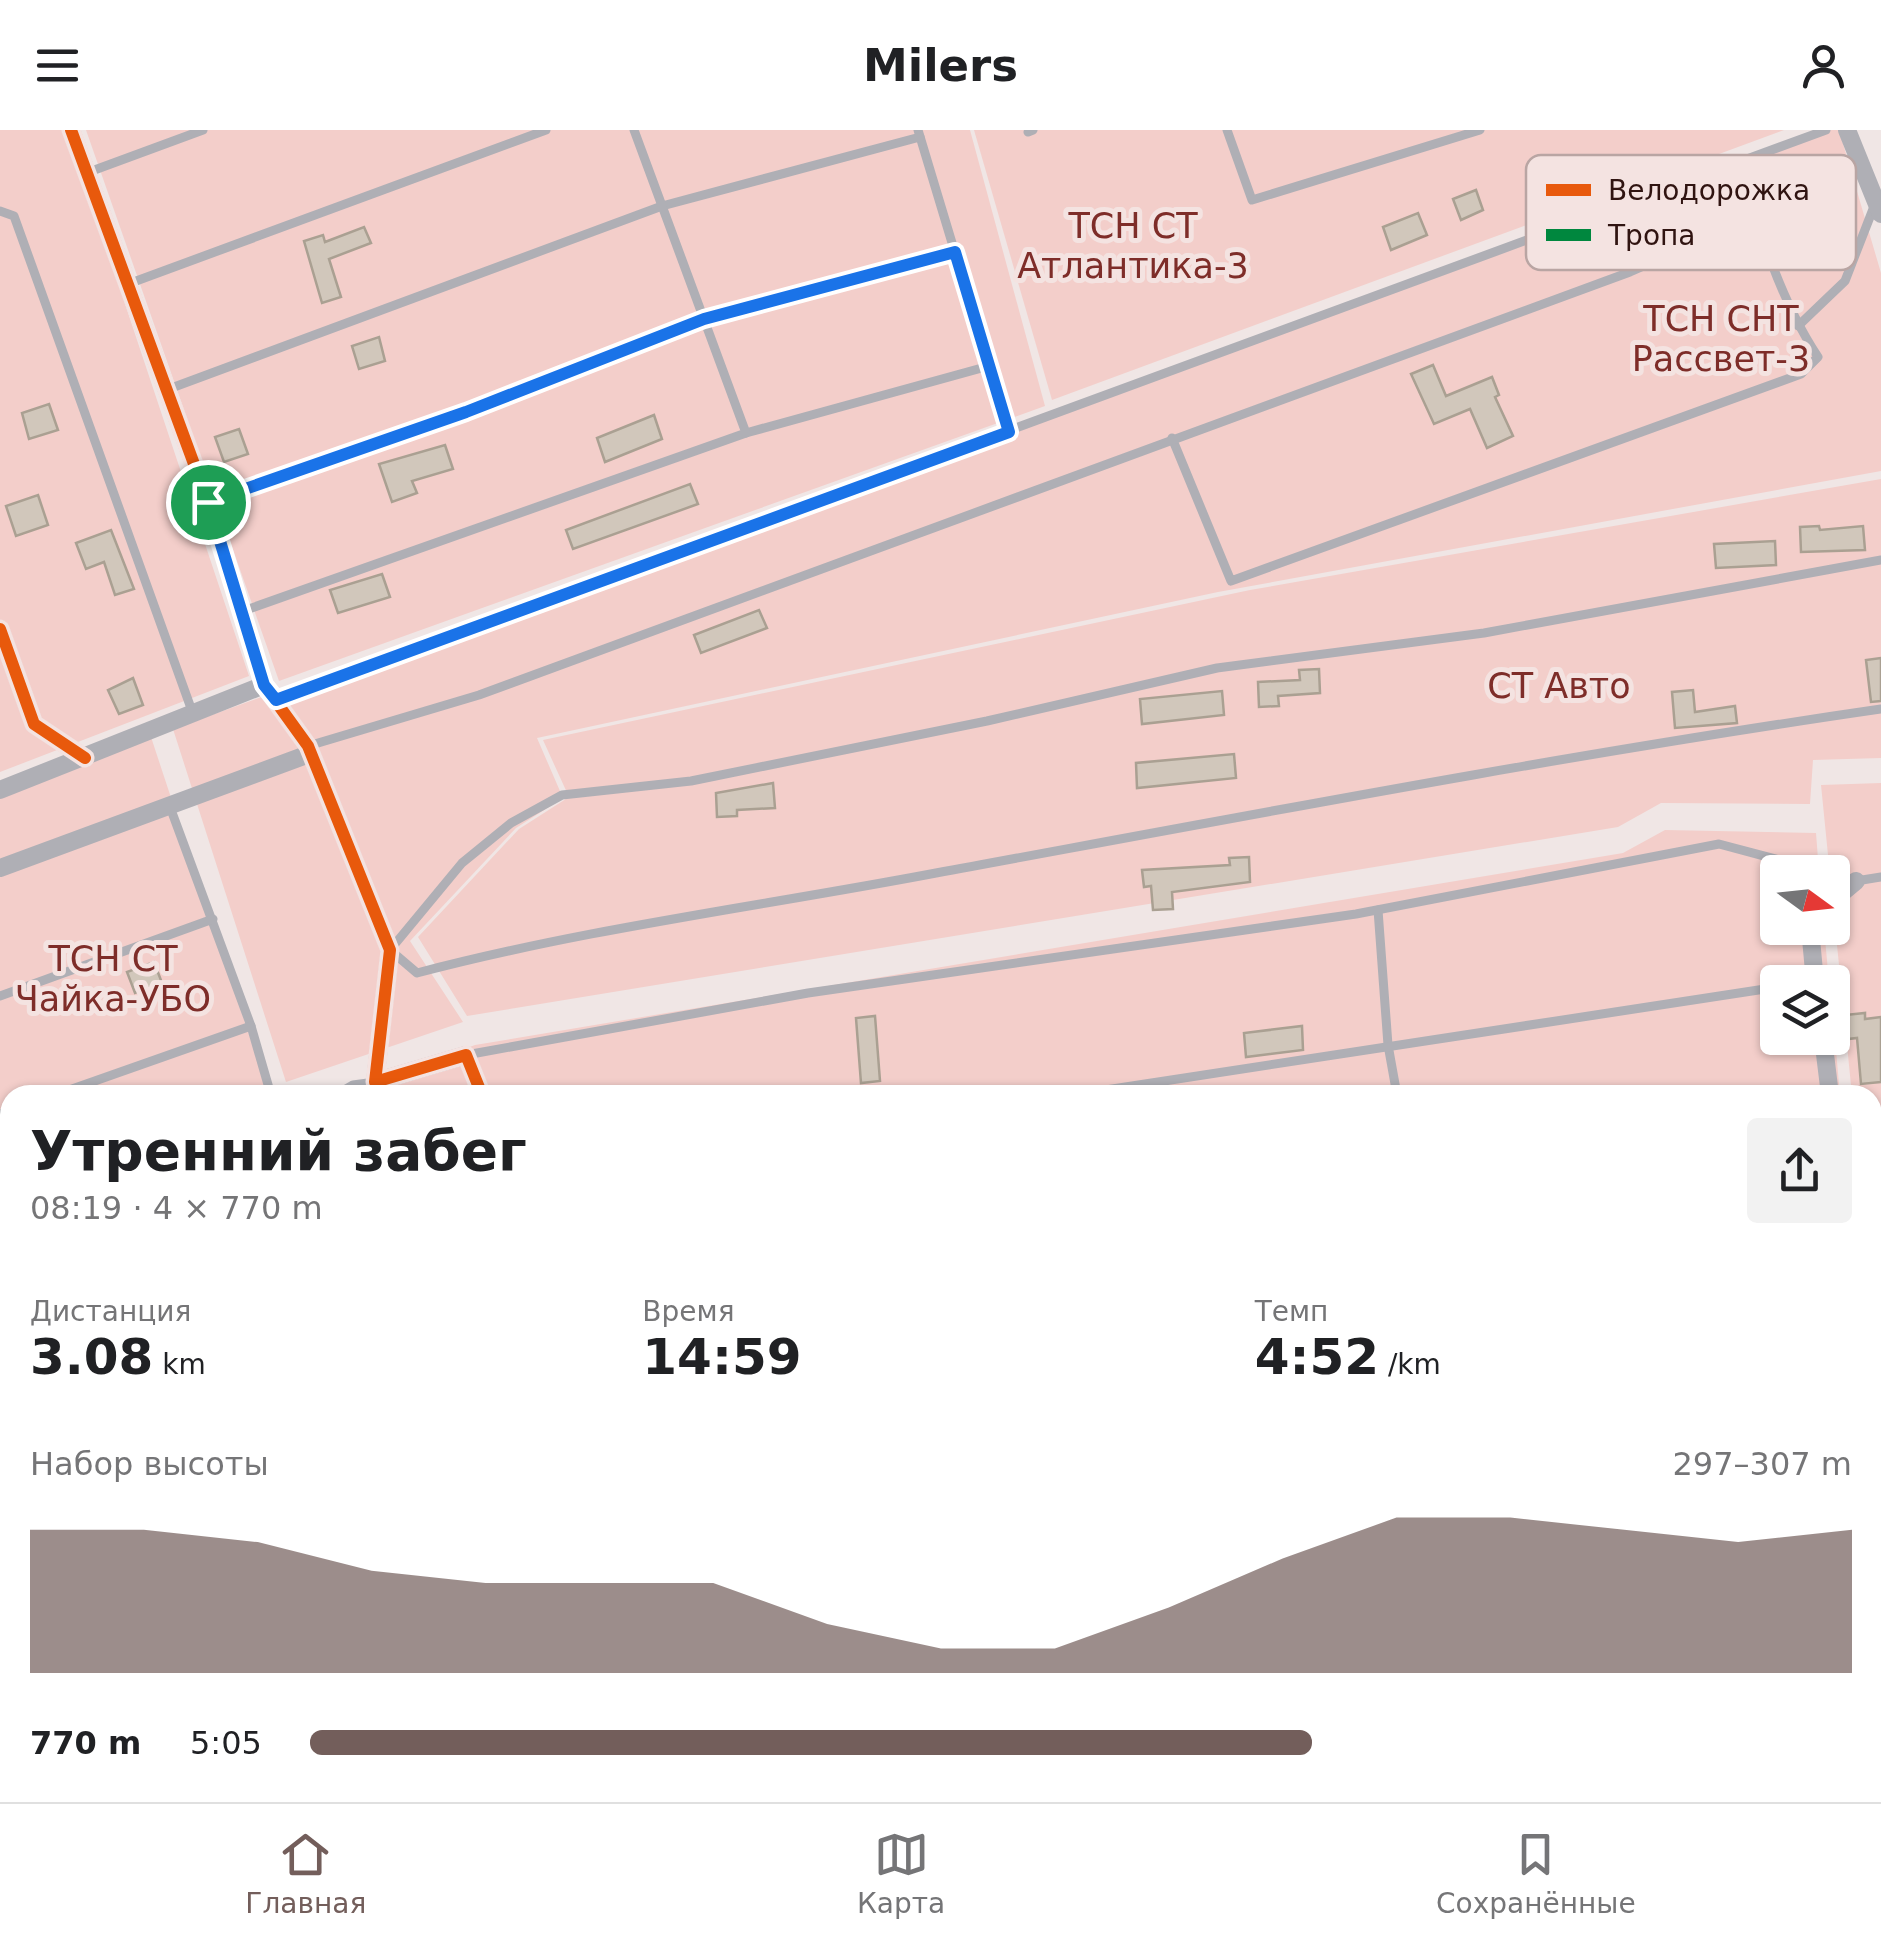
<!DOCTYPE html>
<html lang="ru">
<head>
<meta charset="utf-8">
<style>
	body { margin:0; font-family:"DejaVu Sans",sans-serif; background:#f2f2f2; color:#202124; height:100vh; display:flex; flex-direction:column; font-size:38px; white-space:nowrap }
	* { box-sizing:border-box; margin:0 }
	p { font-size:32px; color:#757577 }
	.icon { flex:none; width:55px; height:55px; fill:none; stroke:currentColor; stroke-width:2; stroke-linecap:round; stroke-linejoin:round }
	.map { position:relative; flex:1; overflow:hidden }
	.panel { position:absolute; left:0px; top:955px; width:1882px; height:718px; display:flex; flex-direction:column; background:#fff; border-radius:30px 30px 0 0; box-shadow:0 2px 8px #0004 }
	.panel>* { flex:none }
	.needle { width:65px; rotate:105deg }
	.fabs { position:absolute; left:1760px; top:725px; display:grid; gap:20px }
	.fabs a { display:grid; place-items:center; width:90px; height:90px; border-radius:10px; background:#fff; box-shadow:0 2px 8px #0004; font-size:50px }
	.pin { position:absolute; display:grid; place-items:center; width:85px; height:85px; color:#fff; margin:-42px; border:5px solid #fff; border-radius:50%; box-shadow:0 2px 10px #0007 }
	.round { display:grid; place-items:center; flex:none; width:105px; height:105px; border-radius:10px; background:#f2f2f2 }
	.headline { display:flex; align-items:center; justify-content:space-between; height:170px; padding:0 30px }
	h1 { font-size:55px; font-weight:800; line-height:75px }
	.figures { display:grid; grid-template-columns:repeat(3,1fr); gap:15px; height:170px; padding:10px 30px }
	.figures div { display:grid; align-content:center }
	.figures b { font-size:50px; font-weight:800 }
	.figures small { font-size:28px; font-weight:400 }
	.figures p { font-size:28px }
	.chart { height:280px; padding:20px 30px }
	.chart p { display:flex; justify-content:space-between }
	.chart svg { width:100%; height:180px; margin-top:10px; fill:#735e5b; opacity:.7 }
	ul { padding:0 30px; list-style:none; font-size:32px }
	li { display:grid; grid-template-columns:160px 120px 1fr; align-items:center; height:75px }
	li i { height:25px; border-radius:12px; background:#735e5b }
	header { display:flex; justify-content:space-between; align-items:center; height:130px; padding:0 30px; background:#fff; font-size:45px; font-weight:800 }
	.menu { display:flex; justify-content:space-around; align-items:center; height:140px; border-top:2px solid #e0e0e0; background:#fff; font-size:28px; color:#757577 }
	.menu a { display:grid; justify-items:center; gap:5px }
	.menu .current { color:#735e5b }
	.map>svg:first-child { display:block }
	.green { fill:#f3ceca }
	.building { fill:#d1c7bb; stroke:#aaa092; stroke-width:2.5 }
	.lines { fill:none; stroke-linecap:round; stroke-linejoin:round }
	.lane { stroke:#afafb5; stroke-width:9 }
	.street { stroke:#afafb5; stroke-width:18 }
	.quiet { stroke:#00873e; stroke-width:10; stroke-dasharray:20 10; stroke-linecap:butt }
	.cycleway-casing { stroke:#f4e3e1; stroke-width:19 }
	.cycleway { stroke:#e8590c; stroke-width:12 }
	.route-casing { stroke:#fff; stroke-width:20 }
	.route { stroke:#1a73e8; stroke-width:12 }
	.labels { text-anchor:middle; stroke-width:10; stroke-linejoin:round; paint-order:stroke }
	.park-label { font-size:35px; fill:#7e2d29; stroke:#f4e3e1 }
	.key { fill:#f4e3e1; stroke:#b9a5a3; stroke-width:2.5 }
	.key-label { font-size:28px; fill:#301411 }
</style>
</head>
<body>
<header><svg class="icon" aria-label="menu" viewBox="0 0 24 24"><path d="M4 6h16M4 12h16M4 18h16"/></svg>Milers<svg class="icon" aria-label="person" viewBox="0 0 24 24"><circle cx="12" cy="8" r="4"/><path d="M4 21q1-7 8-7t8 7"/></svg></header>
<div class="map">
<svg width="1881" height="1672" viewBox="0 0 1881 1672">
	<rect width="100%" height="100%" fill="#f0e6e5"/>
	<!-- green -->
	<g class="green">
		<polygon points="0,0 67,0 249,546 0,642"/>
		<polygon points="86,0 970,0 1045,276 279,551"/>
		<polygon points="974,0 1784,0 1052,270"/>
		<polygon points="1829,0 1839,0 1881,143 1881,341 1218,462 537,608 563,668 516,698 410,811 463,892 286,952 173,599"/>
		<polygon points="1881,349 1881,628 1813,630 1810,674 1661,673 1618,697 467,886 418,807 519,699 569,667 543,610 1250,460"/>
		<polygon points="151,607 269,965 10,965 10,1074 0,1078 0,656"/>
		<polygon points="1881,653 1881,1244 1872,1161 1872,965 1852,965 1821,655"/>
		<polygon points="1665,700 1816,703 1819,742 1778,742 1778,798 1824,798 1829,852 1778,852 1778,908 1832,908 1833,887 1840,965 340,965 475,915 1623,723"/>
		<polygon points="10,1082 10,1410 0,1410 0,1086"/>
		<polygon points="1876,1304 1881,1334 1881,1672 821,1672 817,1663 1872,1662"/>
		<polygon points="0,1414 10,1414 10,1662 802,1662 806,1672 0,1672"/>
	</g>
	<!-- building -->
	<g class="building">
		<polygon points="1476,60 1483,80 1461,90 1453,69"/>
		<polygon points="1418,83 1427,105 1391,120 1383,97"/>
		<polygon points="364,97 371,113 329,129 341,167 322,173 304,111 323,105 325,112"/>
		<polygon points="379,207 385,231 359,239 352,216"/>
		<polygon points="1433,235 1446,266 1492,247 1499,265 1495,267 1513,306 1487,318 1470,279 1434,294 1411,244"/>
		<polygon points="49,274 58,300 29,309 22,283"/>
		<polygon points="654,285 662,309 605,332 597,308"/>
		<polygon points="239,299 248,324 224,332 215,307"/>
		<polygon points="445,315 453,339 412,351 417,363 392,372 379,334"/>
		<polygon points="690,354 698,374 573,419 566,400"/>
		<polygon points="38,365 48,395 16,406 6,376"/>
		<polygon points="1819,396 1820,400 1863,396 1865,420 1801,422 1800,397"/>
		<polygon points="111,400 134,459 115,465 104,432 86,439 76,413"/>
		<polygon points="1775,411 1776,435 1716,438 1714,414"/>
		<polygon points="382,444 390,467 338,483 330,460"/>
		<polygon points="759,480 767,498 701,523 694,505"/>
		<polygon points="1881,528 1881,571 1871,572 1866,530"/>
		<polygon points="1319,539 1320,563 1278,566 1279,576 1259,577 1258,552 1300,550 1299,540"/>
		<polygon points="133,548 143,575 119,584 108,560"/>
		<polygon points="1693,560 1695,582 1735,576 1737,593 1675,598 1672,562"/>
		<polygon points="1222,561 1224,585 1142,594 1140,569"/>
		<polygon points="1234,624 1236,648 1137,658 1136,633"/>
		<polygon points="773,653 775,678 737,680 737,686 717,687 716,663"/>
		<polygon points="1249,727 1250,752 1172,762 1173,779 1153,780 1151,756 1144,757 1142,740 1230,735 1229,728"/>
		<polygon points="154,832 162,853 135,863 127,842"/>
		<polygon points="1865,883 1865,889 1881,887 1881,952 1861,954 1857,908 1848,909 1845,885"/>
		<polygon points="875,886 880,951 861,953 856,888"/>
		<polygon points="1302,896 1303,920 1246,927 1244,903"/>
	</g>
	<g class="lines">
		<!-- lane -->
		<g class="lane">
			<polyline points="918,0 1009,302"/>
			<polyline points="1227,0 1252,70 1480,0"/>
			<polyline points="1028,2 1033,0"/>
			<polyline points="89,42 203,0"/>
			<polyline points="0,81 14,86 192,581"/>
			<polyline points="128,154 546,0"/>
			<polyline points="1798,196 1845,151 1875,74"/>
			<polyline points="166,260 662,76 920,7"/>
			<polyline points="746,303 989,236"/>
			<path d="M1172,308l59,143 570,-207 17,-17c-39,-59 -60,-130 -79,-198"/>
			<polyline points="208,372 466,282 704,189 955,122"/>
			<path d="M1881,430l-397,73 -267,35 -230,53 -296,60 -129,14 -51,28 -49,40 -72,87 27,23c171,-45 346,-67 519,-100 315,-58 628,-118 945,-164"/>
			<polyline points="243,481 746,303 634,0"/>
			<polyline points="276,570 1826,0"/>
			<polyline points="308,616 479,565 1630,142 1755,87"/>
			<polyline points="170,677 251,896 271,965"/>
			<polyline points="1832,745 1856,751 1881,747"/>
			<polyline points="1378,780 1388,915 1397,965"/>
			<polyline points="0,866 213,789"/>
			<polyline points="466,925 808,863 1356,784 1719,714 1824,742"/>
			<polyline points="55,965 251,896"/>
			<polyline points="336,965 353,955 375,952"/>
			<polyline points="1073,965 1778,857"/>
			<polyline points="0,984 10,981"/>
			<polyline points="1872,1071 1881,1070"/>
			<polyline points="0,1083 10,1080"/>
			<polyline points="0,1234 10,1231"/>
			<polyline points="1872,1318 1881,1327"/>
			<polyline points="0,1386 10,1383"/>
			<polyline points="500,1662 503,1672"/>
			<polyline points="653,1662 657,1672"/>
			<polyline points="809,1662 813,1672"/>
			<polyline points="1005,1662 1007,1672"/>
			<polyline points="1118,1672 1119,1662"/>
			<polyline points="1268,1672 1269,1662"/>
			<polyline points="1407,1672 1408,1662"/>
			<polyline points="1548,1672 1549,1662"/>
			<polyline points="1686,1672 1687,1662"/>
		</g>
		<!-- street -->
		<g class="street">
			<polyline points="71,0 208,372 264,555 308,616 390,820 375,952 466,925 482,965"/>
			<polyline points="1847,0 1881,84"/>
			<polyline points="0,499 34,594 85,628"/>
			<polyline points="0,660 264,555"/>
			<polyline points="0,738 309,624"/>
			<polyline points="1832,771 1856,751"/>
			<polyline points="1810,798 1815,852"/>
			<polyline points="1823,908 1830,965"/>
			<polyline points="1872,1503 1881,1507"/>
		</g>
		<!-- quiet -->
		<g class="quiet">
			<polyline points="0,1416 10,1416"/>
			<polyline points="0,1506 10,1504"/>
		</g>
		<defs>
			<g id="cycleway">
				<polyline points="71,0 208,372 264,555 308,616 390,820 375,952 466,925 482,965"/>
				<polyline points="0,499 34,594 85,628"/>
			</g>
		</defs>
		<!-- cycleway casing -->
		<use href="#cycleway" class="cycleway-casing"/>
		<!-- cycleway -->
		<use href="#cycleway" class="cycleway"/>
	</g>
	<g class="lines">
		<defs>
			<polygon id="route" points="955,122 1009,302 276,570 264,555 208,372 466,282 704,189"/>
		</defs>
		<!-- route casing -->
		<use href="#route" class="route-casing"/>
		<!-- route -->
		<use href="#route" class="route"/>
	</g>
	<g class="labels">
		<!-- park labels -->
		<g class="park-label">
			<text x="1133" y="108">ТСН СТ<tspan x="1133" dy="40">Атлантика-3</tspan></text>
			<text x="1721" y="201">ТСН СНТ<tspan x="1721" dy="40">Рассвет-3</tspan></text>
			<text x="1559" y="568">СТ Авто</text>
			<text x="113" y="841">ТСН СТ<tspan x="113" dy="40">Чайка-УБО</tspan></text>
		</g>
	</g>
	<!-- legend -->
	<rect x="1526" y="25" width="330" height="115" rx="15" class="key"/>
	<rect x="1546" y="54" width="45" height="12" fill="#e8590c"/>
	<rect x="1546" y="99" width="45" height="12" fill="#00873e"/>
	<g class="key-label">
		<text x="1608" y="70">Велодорожка</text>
		<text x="1608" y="115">Тропа</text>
	</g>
</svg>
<div class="fabs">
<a><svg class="needle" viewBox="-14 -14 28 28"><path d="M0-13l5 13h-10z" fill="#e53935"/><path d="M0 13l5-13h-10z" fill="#757577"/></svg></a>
<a><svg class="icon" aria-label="layers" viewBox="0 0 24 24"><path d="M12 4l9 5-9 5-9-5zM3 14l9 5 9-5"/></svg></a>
</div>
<div class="pin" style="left:208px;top:372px;background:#1e9e55"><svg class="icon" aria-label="arrive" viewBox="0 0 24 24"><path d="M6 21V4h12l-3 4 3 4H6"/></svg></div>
<section class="panel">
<div class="headline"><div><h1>Утренний забег</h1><p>08:19 · 4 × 770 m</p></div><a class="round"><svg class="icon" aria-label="share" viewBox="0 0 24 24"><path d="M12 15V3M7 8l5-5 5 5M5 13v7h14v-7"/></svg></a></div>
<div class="figures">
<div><p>Дистанция</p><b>3.08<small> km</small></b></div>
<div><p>Время</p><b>14:59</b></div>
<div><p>Темп</p><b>4:52<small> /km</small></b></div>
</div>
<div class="chart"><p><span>Набор высоты</span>297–307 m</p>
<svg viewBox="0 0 160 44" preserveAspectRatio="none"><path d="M0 44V9L10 9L20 12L30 19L40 22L50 22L60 22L70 32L80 38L90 38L100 28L110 16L120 6L130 6L140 9L150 12L160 9V44z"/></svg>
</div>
<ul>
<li><b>770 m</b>5:05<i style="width:65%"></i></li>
</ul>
</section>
</div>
<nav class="menu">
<a class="current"><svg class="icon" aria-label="home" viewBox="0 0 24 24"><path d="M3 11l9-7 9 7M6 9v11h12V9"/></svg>Главная</a>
<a><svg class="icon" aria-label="map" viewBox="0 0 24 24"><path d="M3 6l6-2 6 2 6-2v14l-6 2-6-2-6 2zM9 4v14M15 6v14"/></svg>Карта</a>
<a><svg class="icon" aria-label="saved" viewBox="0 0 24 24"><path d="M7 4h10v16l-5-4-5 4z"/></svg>Сохранённые</a>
</nav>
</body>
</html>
